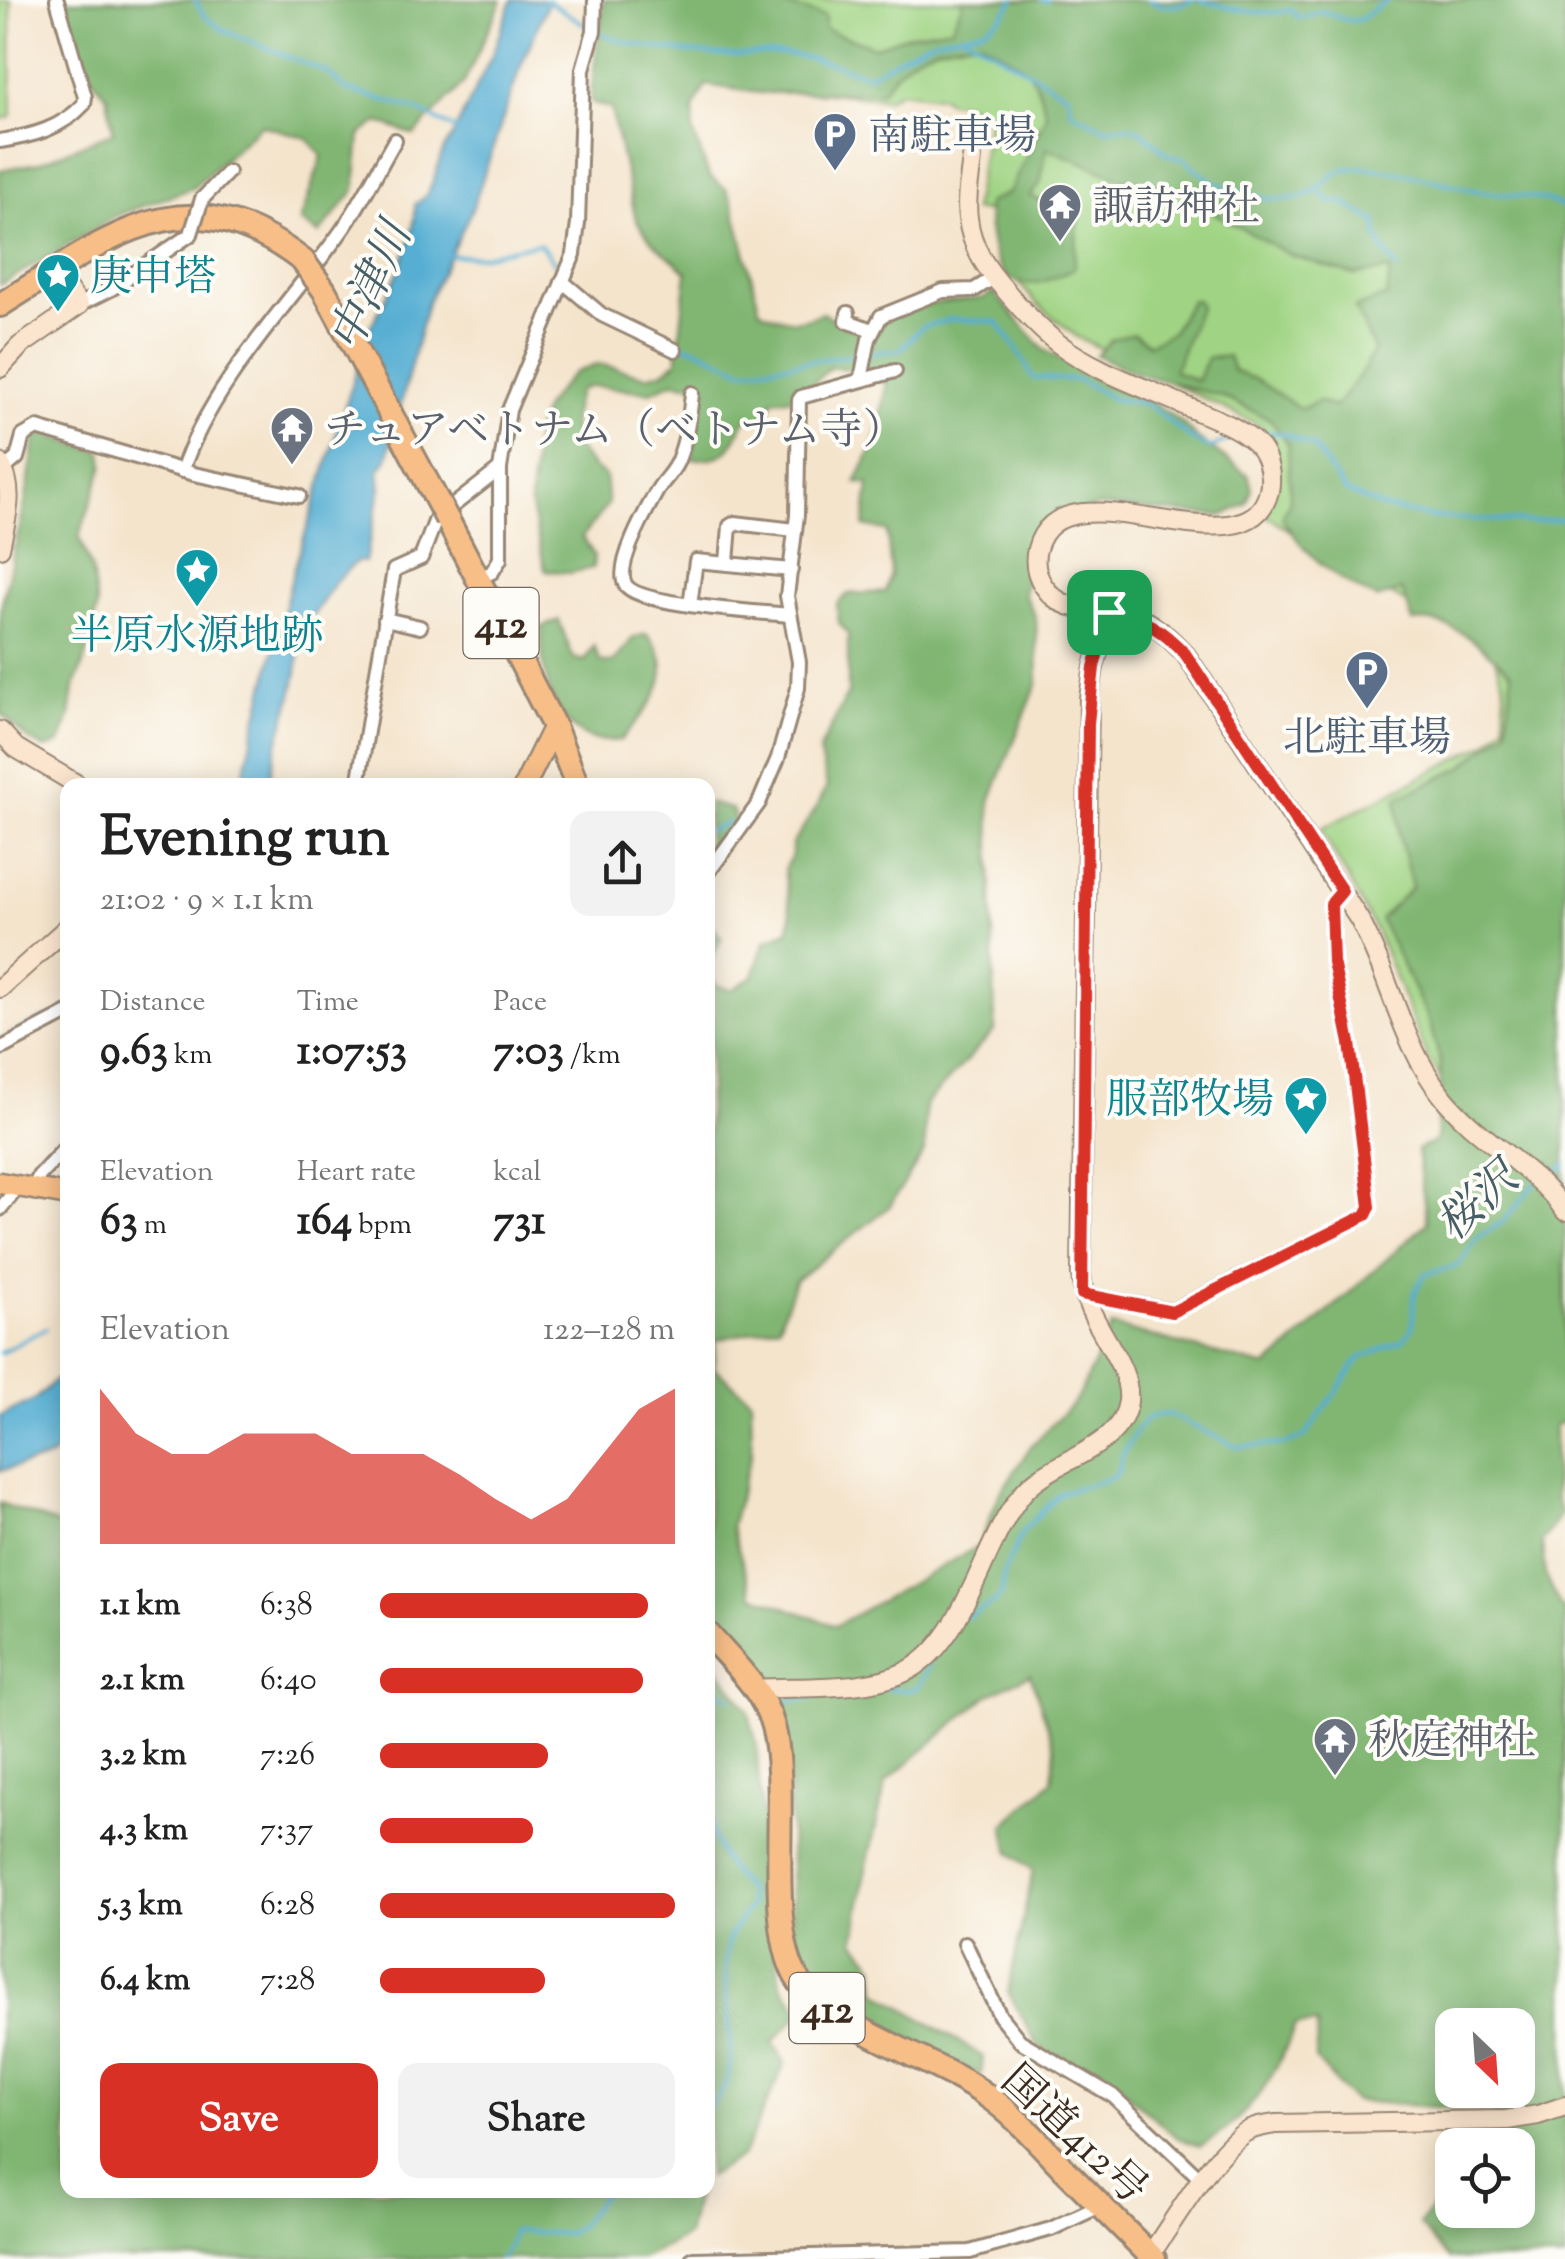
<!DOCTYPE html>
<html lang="en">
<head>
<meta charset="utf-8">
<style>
	body { margin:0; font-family:"Sorts Mill Goudy","Noto Serif JP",serif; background:#f2f2f2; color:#222; height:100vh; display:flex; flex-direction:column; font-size:38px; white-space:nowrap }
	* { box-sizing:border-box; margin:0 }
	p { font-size:32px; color:#767676 }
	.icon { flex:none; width:55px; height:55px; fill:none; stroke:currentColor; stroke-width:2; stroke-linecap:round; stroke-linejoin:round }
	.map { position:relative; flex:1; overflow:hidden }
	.panel { position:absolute; left:60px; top:778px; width:655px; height:1420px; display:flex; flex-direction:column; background:#fff; border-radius:20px; box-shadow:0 5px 25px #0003 }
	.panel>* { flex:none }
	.needle { width:65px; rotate:155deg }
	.controls { position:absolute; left:1435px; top:2008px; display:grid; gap:20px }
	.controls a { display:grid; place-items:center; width:100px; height:100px; border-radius:20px; background:#fff; box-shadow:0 5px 25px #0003; font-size:50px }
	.pin { position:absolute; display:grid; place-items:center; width:85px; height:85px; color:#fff; margin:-42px; border-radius:20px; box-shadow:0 5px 15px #0006 }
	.round { display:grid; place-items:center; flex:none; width:105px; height:105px; border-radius:20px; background:#f2f2f2 }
	.summary { display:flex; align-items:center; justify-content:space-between; height:170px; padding:0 40px }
	h1 { font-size:55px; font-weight:800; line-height:75px }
	.figures { display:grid; grid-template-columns:repeat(3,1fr); gap:15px; height:170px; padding:10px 40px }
	.figures div { display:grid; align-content:center }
	.figures b { font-size:42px; font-weight:800 }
	.figures small { font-size:28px; font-weight:400 }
	.figures p { font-size:28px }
	.chart { height:280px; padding:20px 40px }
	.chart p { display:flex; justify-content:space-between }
	.chart svg { width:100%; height:180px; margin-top:10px; fill:#d93025; opacity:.7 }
	.action { display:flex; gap:20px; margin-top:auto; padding:20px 40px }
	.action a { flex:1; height:115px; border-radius:20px; background:#d93025; color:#fff; font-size:40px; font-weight:800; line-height:115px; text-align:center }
	.action a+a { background:#f2f2f2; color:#222 }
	ul { padding:0 40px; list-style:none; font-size:32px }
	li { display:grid; grid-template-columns:160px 120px 1fr; align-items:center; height:75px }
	li i { height:25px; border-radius:12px; background:#d93025 }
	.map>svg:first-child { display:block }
	.green { fill:#a0d484; stroke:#6e7f51; stroke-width:2.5 }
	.forest { fill:#80b672; stroke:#5e7048; stroke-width:2.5; fill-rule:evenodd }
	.water { fill:#56afd3; stroke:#486c78; stroke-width:2.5 }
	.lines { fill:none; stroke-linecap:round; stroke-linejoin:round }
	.stream { stroke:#56afd3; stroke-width:4 }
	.street-casing { stroke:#988775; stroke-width:18 }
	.secondary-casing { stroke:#988775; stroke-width:22 }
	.primary-casing { stroke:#988775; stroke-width:25 }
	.highway-casing { stroke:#988775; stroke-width:28 }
	.street { stroke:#fff; stroke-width:12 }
	.secondary { stroke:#fce5cf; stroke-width:18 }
	.primary { stroke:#f7be88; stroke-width:20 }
	.highway { stroke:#f7be88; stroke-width:22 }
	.street-bridge-casing { stroke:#988775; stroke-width:18; stroke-linecap:butt }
	.highway-bridge-casing { stroke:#988775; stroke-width:28; stroke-linecap:butt }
	.street-bridge { stroke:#fff; stroke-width:12 }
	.highway-bridge { stroke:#f7be88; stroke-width:22 }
	.route-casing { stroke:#fff; stroke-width:20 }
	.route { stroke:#d93025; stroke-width:12 }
	.labels { text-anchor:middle; stroke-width:8; stroke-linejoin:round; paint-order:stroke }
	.shield { fill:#fdfcf7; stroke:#75695f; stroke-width:2.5 }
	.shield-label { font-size:40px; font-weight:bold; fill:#3b2a1e }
	.service-label { font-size:42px; fill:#4e5e75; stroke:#fdfcf7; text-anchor:start }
	.worship-label { font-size:42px; fill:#5b616d; stroke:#fdfcf7; text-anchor:start }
	.culture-label { font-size:42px; fill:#0d838f; stroke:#fdfcf7; text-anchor:start }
	.street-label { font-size:42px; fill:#3b2a1e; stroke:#fdfcf7 }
	.water-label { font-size:45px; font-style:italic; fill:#465f66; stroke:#fdfcf7 }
</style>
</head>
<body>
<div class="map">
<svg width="1565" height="2259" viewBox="0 0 1565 2259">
	<rect width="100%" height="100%" fill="#fdfcf7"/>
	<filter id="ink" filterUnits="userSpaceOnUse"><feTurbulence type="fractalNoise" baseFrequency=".01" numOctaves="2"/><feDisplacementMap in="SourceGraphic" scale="20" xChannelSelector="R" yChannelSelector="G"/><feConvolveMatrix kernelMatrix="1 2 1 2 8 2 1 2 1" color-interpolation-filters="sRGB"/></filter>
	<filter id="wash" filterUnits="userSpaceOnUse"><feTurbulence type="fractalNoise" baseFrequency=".0048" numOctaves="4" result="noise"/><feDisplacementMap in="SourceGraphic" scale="40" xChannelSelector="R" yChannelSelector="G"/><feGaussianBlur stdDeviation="2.25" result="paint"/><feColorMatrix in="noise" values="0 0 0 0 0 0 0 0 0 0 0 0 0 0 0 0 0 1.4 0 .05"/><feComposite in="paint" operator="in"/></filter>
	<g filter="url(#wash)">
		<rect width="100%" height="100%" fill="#f4e4cc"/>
		<!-- green -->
		<g class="green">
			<polygon points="0,0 11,0 12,115 9,118 0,118"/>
			<path d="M669,0h896v1163l-99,-47 -38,-57 -51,-126 -56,-104 166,-86 18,-18 -1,-41 -10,-29 -23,-23 -42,-14 -165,-104c18,-36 22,-53 -3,-88l-184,-89 -40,-33 -41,-48 64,-40 -87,-6 15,-90 -17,-15 -27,-5v-3l-45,-6 -12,8 -186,-19z"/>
		</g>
		<!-- forest -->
		<g class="forest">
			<polygon points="64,0 502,0 464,83 414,135 378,122 360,135 355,190 319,234 300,222 322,156 307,138 261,125 193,188 118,215 0,285 0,170 38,163 113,132 107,96 93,79"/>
			<path d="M604,0h159l62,16v13l49,18 37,-13 41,-7 12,-27h601v1421l-11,5 1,71 6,17 -19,27 3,33 16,34h4v651h-116l-30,-34 33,-42v27h66v-65h-14l-12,-34 -139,-10 -37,-41 1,-36 -22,1c-17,49 -48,97 -95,121l-23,-8 -59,-52 -80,-40 -30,-54 25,-122 -23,-17 -6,-28 48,-44 3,-34 -25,-73 -42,21 -102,87 -20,87 -11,71 20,26 2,25 106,66 -2,19c-43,-24 -158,-71 -181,-111 -4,-6 -5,-16 -7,-23l-5,-195 -8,-40 -72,-97v-516l2,-6 -2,-168 13,18 -13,30 8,17 16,5 21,-14 12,-35 23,-10 3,-14 -7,-48 8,-14v-11l25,-37 10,-21 -8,-35 29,-58v-59l-9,-11 -2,-19 11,-10 37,-2 6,-18 -4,-43 -23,-5 5,-42 -13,-1 20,-42 11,-56 -15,-13 -41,-5 -33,30 -25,3 -7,20 -20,-1c-16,31 -17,41 -54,40l13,-73 -32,-4 -22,10 -60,-6 -12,4c-13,37 -7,64 26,86l3,28 -26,33 12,18 -1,13 -24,5 -24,-3 -15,-67 6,-74 10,-24 27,-32 26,-9 48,12 17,-5 13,-10 10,-89 -35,-30 -16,-22 -25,-111 -20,-7c1,-36 9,-67 13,-102zM980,41c42,23 55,25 66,74l-37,78 -22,10c3,64 16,105 87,65l4,-50 -48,-22 10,-12 7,-36 83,34 63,9 23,23 74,41 64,20 36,-5 -3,26 -32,12 19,41 -11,22 -28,36 -16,-6 -18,8 -44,-29 -24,-9 -5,-15 -21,2 -10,23 -23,-10 26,-65 -2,-5 -7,-1 -19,32 -23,12 -16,-11 -21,6 -16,16 39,18 86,23 50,24 17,25 2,56 -8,16c20,36 58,67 96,82l24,-9 11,32c40,-6 71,27 99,51l-5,57 -46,38 -64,30 2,36 13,53 -32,32 48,99 13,46 -5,77 -19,9 10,73 -160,144 -155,-41 -36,74 -45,46 -32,49 -20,51 -144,80 -82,-31 -22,-68 21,-76 -1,-52 -37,-31 2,-28 63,-15 16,-44 95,-75 35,-56v-45l70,-75 -5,-229 48,-119 -2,-64 -12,-24 10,-57 13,-18 53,-13 122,10 24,-12 6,-15 -4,-14 -50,-36 -15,-15 -30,-22 -73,-31 -37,-22 -50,-57 -9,6 -66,7 -34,14 -5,12 -18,3 -39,-21c-24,12 -39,8 -62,-3l-27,-106 -7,-15 -17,-13 -16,-44 1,-25 12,-22 54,8 121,-1c27,-40 52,-49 99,-51zM1452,2025h66v65h-66z"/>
			<polygon points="42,434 102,452 104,465 79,537 92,570 97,607 87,654 74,688 70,717 60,743 45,749 26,738 0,712 0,612 26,499 35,439"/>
			<path d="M559,620l14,38 12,3 9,-15 6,15 13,2 20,-25 13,-4c39,37 2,75 -25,106 -7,0 -17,2 -24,0 -46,-10 -58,-75 -55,-113z"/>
			<path d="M708,803l24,6c10,23 -11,40 -24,55z"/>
			<polygon points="0,1503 67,1528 68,2190 697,2190 687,2236 641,2259 0,2259"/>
			<polygon points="708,1654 748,1710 756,1741 760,1794 773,1877 775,1945 781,1984 801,2012 773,2042 785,2063 743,2155 708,2177"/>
		</g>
		<!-- water -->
		<g class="water">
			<path d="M512,0h37l-29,68 -47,139 -46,96 -40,156 -8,11 2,18 -16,74 -8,-1 -20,19 -39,58c6,50 -25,98 -28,147h-29l51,-209 78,-249c17,-29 48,-90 45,-123 24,-12 19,-47 36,-65l41,-84z"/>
			<polygon points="67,1370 67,1446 47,1459 0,1471 0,1416 34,1400"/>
		</g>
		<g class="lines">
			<!-- stream -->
			<g class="stream">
				<polyline points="195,0 204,16 223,30 328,73 345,89 415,109 458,131"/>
				<polyline points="546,0 589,27"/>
				<polyline points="1041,0 1048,0"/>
				<path d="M1149,0c13,8 32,7 44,0"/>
				<path d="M1200,0c31,9 61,17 92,10l7,8 24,-7c45,20 30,6 67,-11"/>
				<path d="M598,32c32,16 87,20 123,23 20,2 41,-3 62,-1 28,2 57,12 84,21 22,-10 42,-26 64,-34 39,-13 57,-1 83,-41"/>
				<path d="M965,36c36,18 68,38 103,59l3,16 36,18c47,-12 42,27 78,30 26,28 85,50 122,36 13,-5 24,-22 38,-26 30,-7 99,15 129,21 31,7 63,3 91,18"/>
				<path d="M1316,190l17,13 7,-2 37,21c-2,20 9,32 21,47"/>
				<path d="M446,254c43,8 55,-7 94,-10l21,27"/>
				<polyline points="591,297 625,319"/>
				<polyline points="673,343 696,348 743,370 862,354"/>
				<polyline points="872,353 900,350 922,327 953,319 997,322 1017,349 1033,378 1078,380 1113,399 1147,404 1194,441 1211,448 1233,437"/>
				<polyline points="1246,430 1284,434 1314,447 1345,491 1381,507 1429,517 1528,522 1565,519"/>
				<polyline points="708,831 729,823"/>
				<polyline points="0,1041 45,1018"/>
				<polyline points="1543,1179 1565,1166"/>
				<polyline points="0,1353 46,1328"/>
				<polyline points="966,1618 996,1601 1002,1593 1004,1572 1023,1531 1060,1493 1112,1478 1120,1468 1122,1456 1136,1431 1149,1417 1168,1414 1237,1447 1287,1444 1305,1436 1360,1358 1403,1340 1412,1329 1415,1292 1425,1274 1455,1267 1462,1261 1477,1238 1503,1222 1535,1184"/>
				<polyline points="708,1684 731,1699"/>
				<path d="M881,1687c30,3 38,12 48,-23"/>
				<polyline points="774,1704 818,1696"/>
				<path d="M708,1757l6,8c-7,57 -7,85 35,126l1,15c-9,13 -20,25 -23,41 -9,43 23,136 -19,159"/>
				<polyline points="500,2259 509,2248 513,2231 567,2234 578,2227 607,2190"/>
			</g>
		</g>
	</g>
	<g filter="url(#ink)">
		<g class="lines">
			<defs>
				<g id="street">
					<path d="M0,141c32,-5 61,-12 84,-37l1,-7 -28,-97"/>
					<polyline points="202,199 228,172"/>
					<polyline points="562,281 602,315 675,350"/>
					<polyline points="79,305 111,289 191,234"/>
					<polyline points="848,313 847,321 872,330"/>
					<polyline points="861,379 869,339 881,316 943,291 974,290 995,277"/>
					<path d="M692,393c-2,23 -5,45 -14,67 -5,13 -15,20 -21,31 -10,18 -42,74 -32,93 12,22 137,28 164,31"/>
					<polyline points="4,469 17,458 23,436 37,428 194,474 299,496"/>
					<path d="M182,471c28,-85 106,-166 158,-238 21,-29 37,-62 55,-93"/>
					<polyline points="727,562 730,526 735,523 795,530"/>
					<polyline points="478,579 492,572 500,559 500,469 509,410 574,254 578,223 583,69 594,31 595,0"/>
					<polyline points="690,605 696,561 791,570"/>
					<polyline points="385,619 420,627"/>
					<polyline points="358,785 394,570 421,558 436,519 500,469"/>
					<polyline points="708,873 759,803 778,758 798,688 799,662 787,596 797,515 799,400 801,397 895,371"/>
					<polyline points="0,1049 68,1013"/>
					<polyline points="34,1188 39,1176 68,1145"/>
					<polyline points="0,1209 20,1185"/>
					<polyline points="1082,1294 1172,1311 1366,1215 1370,1207 1350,1043 1333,962 1331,904 1342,891"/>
					<polyline points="965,1943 1000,2016 1020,2041 1113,2096 1203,2181"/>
					<polyline points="692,2259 970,2252 1051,2229 1100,2206"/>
				</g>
				<g id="secondary">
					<path d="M972,158c-2,20 -7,41 -4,60 3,29 19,52 38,73 16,19 33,38 53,53 36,27 82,42 122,60 25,12 61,22 79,44 9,12 12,29 9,43 -21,90 -207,-35 -232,58 -3,12 -1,25 6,36 21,33 57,20 89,30 22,8 38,23 54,40l173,264c31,56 42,124 82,175 35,46 91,70 124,117"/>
					<polyline points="0,368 20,346 79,305 55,271"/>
					<path d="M0,463c16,28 6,55 0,85"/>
					<polyline points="0,731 16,748 78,785"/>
					<polyline points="0,988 68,927"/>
					<path d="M756,1689c44,-3 120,3 158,-22 54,-35 68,-123 108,-173 27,-35 100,-43 106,-93 4,-41 -44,-77 -47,-127l8,-576 5,-31 15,-55"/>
					<path d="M1150,2255c24,-34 61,-99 94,-122 9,-6 20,-7 31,-9l232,-4 31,-5 27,-9"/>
				</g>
				<g id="primary">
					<polyline points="525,785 554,726"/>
					<polyline points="0,1183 68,1195"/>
				</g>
				<g id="highway">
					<path d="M0,305c108,-66 184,-136 303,-44"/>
					<polyline points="447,519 554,726 577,785"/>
					<path d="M708,1634c24,28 55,55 65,92 18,67 -10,203 26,255 33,47 137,78 187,114 29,20 52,47 77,73 30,30 61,61 91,91"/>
				</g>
			</defs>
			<!-- street casing -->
			<use href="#street" class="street-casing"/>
			<!-- secondary casing -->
			<use href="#secondary" class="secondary-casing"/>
			<!-- primary casing -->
			<use href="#primary" class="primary-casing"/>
			<!-- highway casing -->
			<use href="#highway" class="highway-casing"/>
			<!-- street -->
			<use href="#street" class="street"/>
			<!-- secondary -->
			<use href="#secondary" class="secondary"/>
			<!-- primary -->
			<use href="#primary" class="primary"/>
			<!-- highway -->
			<use href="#highway" class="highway"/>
			<defs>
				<polyline id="street-bridge" points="191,234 202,199"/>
				<polyline id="highway-bridge" points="303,261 324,290 447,519"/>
			</defs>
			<!-- street-bridge casing -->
			<use href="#street-bridge" class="street-bridge-casing"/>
			<!-- highway-bridge casing -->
			<use href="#highway-bridge" class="highway-bridge-casing"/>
			<!-- street-bridge -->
			<use href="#street-bridge" class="street-bridge"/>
			<!-- highway-bridge -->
			<use href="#highway-bridge" class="highway-bridge"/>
		</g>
	</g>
	<g class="lines" filter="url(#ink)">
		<defs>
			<path id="route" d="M1109,612c33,4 55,19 77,43l156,236 -11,13 2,58 17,81 20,164 -4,8 -194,97 -90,-18 6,-571 6,-56z"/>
		</defs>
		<!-- route casing -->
		<use href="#route" class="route-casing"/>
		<!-- route -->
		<use href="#route" class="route"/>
	</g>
	<!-- icons -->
	<defs>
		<symbol id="parking-pin" viewBox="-11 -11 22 30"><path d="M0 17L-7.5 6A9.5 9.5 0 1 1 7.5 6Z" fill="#5c6f8a" stroke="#fdfcf7"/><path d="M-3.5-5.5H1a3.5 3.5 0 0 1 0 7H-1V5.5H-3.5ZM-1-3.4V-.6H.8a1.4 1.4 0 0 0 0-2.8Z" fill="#fff"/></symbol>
		<symbol id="temple-pin" viewBox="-11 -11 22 30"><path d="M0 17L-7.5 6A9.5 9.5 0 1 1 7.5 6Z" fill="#6b7280" stroke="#fdfcf7"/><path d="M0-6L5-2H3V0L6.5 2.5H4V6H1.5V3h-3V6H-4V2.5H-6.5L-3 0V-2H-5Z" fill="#fff"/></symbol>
		<symbol id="sight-pin" viewBox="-11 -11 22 30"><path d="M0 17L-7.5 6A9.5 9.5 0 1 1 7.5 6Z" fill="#0f9aa8" stroke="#fdfcf7"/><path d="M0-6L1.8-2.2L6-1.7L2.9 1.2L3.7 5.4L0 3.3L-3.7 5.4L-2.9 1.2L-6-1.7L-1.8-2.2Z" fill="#fff"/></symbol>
	</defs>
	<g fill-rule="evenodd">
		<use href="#parking-pin" x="810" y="109" width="50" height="68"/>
		<use href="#temple-pin" x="1035" y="180" width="50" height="68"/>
		<use href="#sight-pin" x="33" y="250" width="50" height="68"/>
		<use href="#temple-pin" x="267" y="403" width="50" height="68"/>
		<use href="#sight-pin" x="172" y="545" width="50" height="68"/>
		<use href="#parking-pin" x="1342" y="647" width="50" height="68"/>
		<use href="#sight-pin" x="1281" y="1073" width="50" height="68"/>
		<use href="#temple-pin" x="1310" y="1714" width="50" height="68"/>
	</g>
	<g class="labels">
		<!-- shield labels -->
		<g class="shield">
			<rect x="463.5" y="588" width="75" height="70" rx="8"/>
			<rect x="789.5" y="1973" width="75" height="70" rx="8"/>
		</g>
		<g class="shield-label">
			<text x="501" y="637">412</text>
			<text x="827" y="2022">412</text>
		</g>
		<!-- service labels -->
		<g class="service-label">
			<text x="868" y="149">南駐車場</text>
			<text x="1367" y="751" text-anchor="middle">北駐車場</text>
		</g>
		<!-- worship labels -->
		<g class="worship-label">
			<text x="1092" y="220">諏訪神社</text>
			<text x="324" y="443">チュアベトナム（ベトナム寺）</text>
			<text x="1368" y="1754">秋庭神社</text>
		</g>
		<!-- culture labels -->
		<g class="culture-label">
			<text x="90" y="290">庚申塔</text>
			<text x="197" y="649" text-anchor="middle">半原水源地跡</text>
			<text x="1274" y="1113" text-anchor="end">服部牧場</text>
		</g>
		<!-- street labels -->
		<g class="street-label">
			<text transform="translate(1076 2133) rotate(43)" y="15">国道412号</text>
		</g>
		<!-- water labels -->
		<g class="water-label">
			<text transform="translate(369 286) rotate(-66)" y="16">中津川</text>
			<text transform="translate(1476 1200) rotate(-42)" y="16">桜沢</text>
		</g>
	</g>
</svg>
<div class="controls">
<a><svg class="needle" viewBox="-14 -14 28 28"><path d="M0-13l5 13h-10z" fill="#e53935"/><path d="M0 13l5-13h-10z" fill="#767676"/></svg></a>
<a><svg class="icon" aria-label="locate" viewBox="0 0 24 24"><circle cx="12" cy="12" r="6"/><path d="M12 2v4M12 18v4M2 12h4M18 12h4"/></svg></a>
</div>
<div class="pin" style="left:1109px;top:612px;background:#1e9e55"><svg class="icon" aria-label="arrive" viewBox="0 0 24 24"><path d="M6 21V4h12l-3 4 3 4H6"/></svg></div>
<section class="panel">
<div class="summary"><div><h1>Evening run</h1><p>21:02 · 9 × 1.1 km</p></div><a class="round"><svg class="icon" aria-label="share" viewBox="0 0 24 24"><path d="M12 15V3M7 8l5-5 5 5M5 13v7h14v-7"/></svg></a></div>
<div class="figures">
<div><p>Distance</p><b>9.63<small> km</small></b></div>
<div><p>Time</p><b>1:07:53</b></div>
<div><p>Pace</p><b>7:03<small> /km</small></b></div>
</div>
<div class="figures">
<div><p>Elevation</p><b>63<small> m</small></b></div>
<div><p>Heart rate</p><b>164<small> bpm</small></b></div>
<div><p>kcal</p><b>731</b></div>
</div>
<div class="chart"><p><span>Elevation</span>122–128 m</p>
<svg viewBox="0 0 160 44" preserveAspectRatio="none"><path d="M0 44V6L10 17L20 22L30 22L40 17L50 17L60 17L70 22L80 22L90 22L100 27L110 33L120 38L130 33L140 22L150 11L160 6V44z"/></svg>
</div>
<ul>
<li><b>1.1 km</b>6:38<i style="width:91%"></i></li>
<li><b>2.1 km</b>6:40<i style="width:89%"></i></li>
<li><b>3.2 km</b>7:26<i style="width:57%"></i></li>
<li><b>4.3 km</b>7:37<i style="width:52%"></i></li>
<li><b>5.3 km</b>6:28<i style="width:100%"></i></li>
<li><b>6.4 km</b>7:28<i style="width:56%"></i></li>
</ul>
<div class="action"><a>Save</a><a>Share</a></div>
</section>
</div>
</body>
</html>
